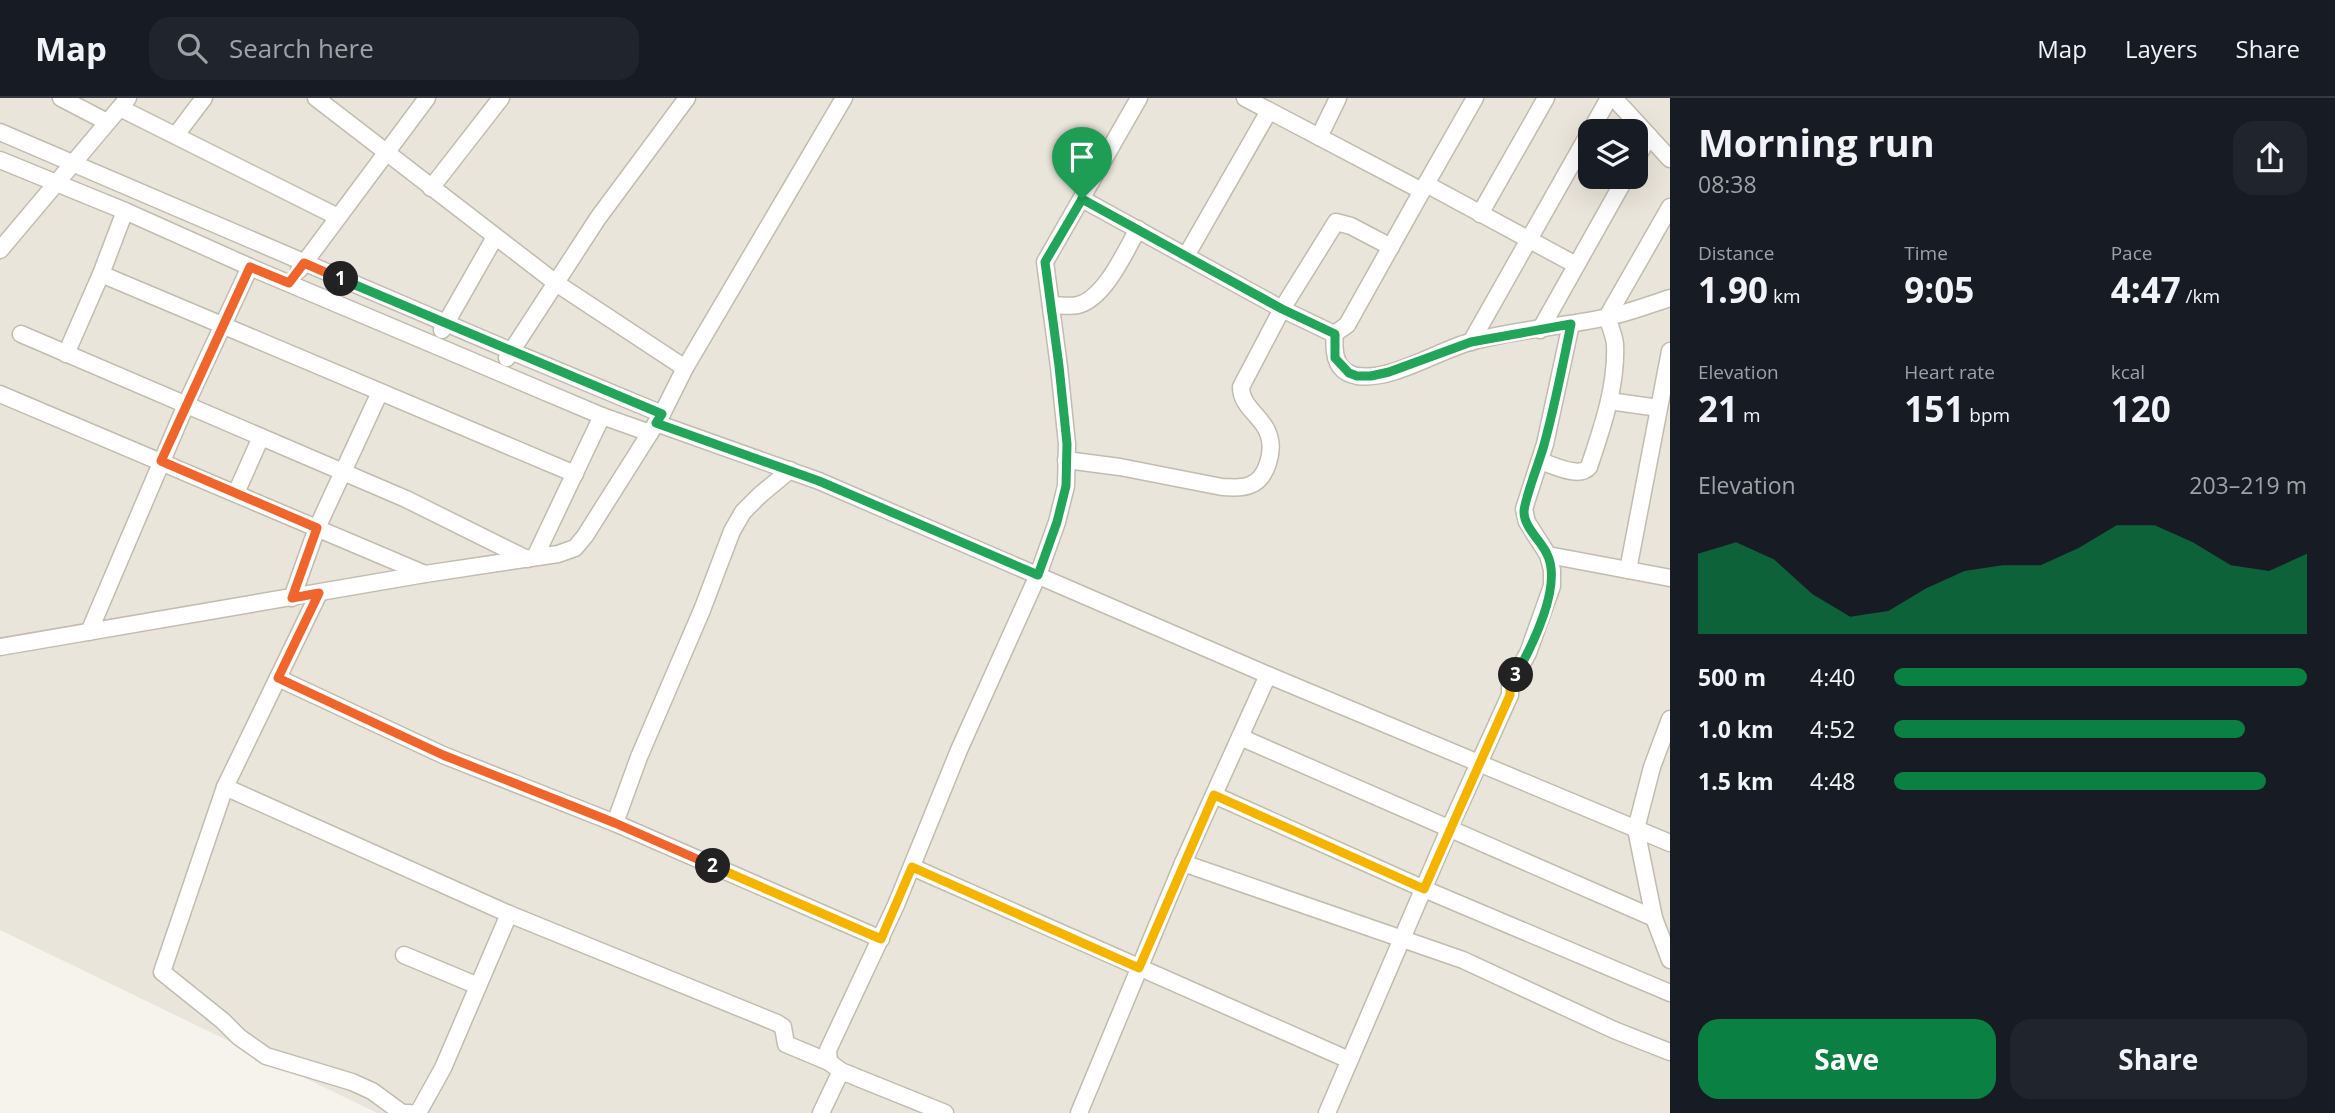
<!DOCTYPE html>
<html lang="en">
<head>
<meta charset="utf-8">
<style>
	body { margin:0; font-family:"Open Sans",sans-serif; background:#20242c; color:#f1f3f6; height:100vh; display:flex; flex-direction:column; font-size:26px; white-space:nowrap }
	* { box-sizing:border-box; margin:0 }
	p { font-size:23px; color:#9ea1a6 }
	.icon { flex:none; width:38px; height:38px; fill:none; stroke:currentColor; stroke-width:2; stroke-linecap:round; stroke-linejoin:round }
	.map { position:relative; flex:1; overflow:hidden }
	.sheet { display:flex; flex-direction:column; background:#171b24; width:665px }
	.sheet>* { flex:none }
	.fabs { position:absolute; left:1578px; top:21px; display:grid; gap:14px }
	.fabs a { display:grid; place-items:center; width:70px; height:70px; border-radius:14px; background:#171b24; box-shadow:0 7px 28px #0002; font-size:35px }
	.pin { position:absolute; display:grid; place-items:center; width:60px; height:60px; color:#fff; margin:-72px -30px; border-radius:50% 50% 50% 0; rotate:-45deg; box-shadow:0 0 7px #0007 }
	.pin .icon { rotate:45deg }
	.km { position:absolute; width:35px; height:35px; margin:-18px; border-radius:50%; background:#222; color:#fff; font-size:19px; line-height:35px; text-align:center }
	.round { display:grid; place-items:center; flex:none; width:74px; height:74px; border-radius:21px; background:#20242c }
	.summary { display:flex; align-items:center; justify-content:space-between; height:119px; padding:0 28px }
	h1 { font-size:38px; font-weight:700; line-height:52px }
	.figures { display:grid; grid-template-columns:repeat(3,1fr); gap:10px; height:119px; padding:7px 28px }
	.figures div { display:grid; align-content:center }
	.figures b { font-size:35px; font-weight:700 }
	.figures small { font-size:19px; font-weight:400 }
	.figures p { font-size:19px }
	.chart { height:196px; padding:14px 28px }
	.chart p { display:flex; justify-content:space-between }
	.chart svg { width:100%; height:126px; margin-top:7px; fill:#0b8043; opacity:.7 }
	.primary-button { display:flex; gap:14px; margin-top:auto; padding:14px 28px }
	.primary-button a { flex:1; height:80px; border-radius:21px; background:#0b8043; color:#fff; font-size:28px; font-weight:700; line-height:80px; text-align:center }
	.primary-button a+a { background:#20242c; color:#f1f3f6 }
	ul { padding:0 28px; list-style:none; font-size:23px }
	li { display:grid; grid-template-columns:112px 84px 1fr; align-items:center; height:52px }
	li i { height:18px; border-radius:9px; background:#0b8043 }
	header { display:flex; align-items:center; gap:42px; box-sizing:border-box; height:98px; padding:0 35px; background:#171b24; border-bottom:2px solid #363941 }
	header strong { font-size:33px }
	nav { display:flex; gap:38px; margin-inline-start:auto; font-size:24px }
	.search { width:490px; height:63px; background:#20242c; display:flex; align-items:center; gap:18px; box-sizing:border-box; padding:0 24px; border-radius:21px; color:#9ea1a6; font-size:26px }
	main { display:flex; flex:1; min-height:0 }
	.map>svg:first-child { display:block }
	.residential { fill:#eae5da; fill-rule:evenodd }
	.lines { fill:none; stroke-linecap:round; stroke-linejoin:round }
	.minor-casing { stroke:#c2bbae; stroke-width:19 }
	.minor { stroke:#fff; stroke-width:16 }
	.split-1-casing { stroke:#fff; stroke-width:14 }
	.split-2-casing { stroke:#fff; stroke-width:14 }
	.split-3-casing { stroke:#fff; stroke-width:14 }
	.split-4-casing { stroke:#fff; stroke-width:14 }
	.split-1 { stroke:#22a559; stroke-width:9 }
	.split-2 { stroke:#f0652b; stroke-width:9 }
	.split-3 { stroke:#f5b400; stroke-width:9 }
	.split-4 { stroke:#22a559; stroke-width:9 }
</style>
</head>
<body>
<header>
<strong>Map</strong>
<div class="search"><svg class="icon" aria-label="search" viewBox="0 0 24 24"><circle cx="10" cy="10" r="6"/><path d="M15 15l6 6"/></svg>Search here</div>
<nav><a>Map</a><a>Layers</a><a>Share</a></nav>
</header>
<main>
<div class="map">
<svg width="1670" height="1015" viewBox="0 0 1670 1015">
	<rect width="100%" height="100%" fill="#f6f3ec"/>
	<!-- residential -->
	<path class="residential" d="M0,0h1670v1015h-1293l-377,-183zM1591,33h45v46h-45z"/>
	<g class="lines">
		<defs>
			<g id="minor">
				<polyline points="61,0 107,24"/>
				<polyline points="316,0 556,185 685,270"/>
				<polyline points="1245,0 1422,93 1475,0"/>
				<polyline points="1614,0 1670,61"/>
				<polyline points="120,10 338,119"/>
				<polyline points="0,34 511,253 662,316"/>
				<polyline points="176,37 204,0"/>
				<polyline points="1319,39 1338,0"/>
				<polyline points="1636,61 1649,38"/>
				<polyline points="0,62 125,113 250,169 602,318 650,335"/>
				<polyline points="1426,86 1576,167"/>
				<polyline points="431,90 501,0"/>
				<polyline points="1082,101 1282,211 1334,236 1347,227 1422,93"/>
				<polyline points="1480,116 1546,0"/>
				<polyline points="0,152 128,0"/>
				<polyline points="1186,158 1269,13"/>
				<polyline points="299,172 427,0"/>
				<polyline points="101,176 575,376"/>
				<path d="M1051,207c8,0 19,2 27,0 27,-7 47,-53 60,-76"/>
				<polyline points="442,232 495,139"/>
				<polyline points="1540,232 1626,79"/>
				<polyline points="21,236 406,401 527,461"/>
				<path d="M1335,236c-2,18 0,38 22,42 35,5 80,-25 113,-34 42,-12 90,-15 133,-24 23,-4 45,-13 67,-20"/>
				<polyline points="1471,244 1609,0"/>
				<polyline points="66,256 101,176 125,113"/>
				<polyline points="507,260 598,120 687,0"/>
				<polyline points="0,296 425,476"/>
				<polyline points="1609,303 1659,310"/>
				<polyline points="656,325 819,383 1268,577 1670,745"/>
				<path d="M1066,362l54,7 102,20c9,0 19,2 28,-2 17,-6 25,-35 18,-52 -6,-17 -27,-26 -27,-46l41,-78 54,-87 15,4 40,21"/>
				<path d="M1540,363c13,4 39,18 49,6 13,-39 28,-81 26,-123 -1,-9 -5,-18 -8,-27l63,-110"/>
				<polyline points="236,395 261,339"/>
				<polyline points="1548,457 1670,480"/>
				<polyline points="535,459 602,318"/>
				<polyline points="1628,472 1670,253"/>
				<polyline points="319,495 225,689 162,874 223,923 239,939 266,958 352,984 372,993 402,1015 410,1015"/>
				<polyline points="292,500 317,430 380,294"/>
				<polyline points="89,534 188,302 250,169"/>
				<polyline points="0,549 425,476 558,456 575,450 585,438 662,316 685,270 844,0"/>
				<polyline points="278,580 443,657 615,725 881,841"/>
				<polyline points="1670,621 1652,669 1636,731 1654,820 1670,862"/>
				<polyline points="1240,639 1654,820"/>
				<polyline points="225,689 509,816 777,925 783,929 786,946 829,964"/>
				<polyline points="1214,697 1424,791 1670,895"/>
				<polyline points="615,725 639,659 702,512 732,433 743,414 760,397 790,372"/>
				<polyline points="1183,765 1463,862 1614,932 1670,954"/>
				<polyline points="912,769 1349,962"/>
				<polyline points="404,857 478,888"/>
				<polyline points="418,1015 443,970 509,816"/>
				<polyline points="821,1015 841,973"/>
				<polyline points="945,1015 841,973 829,964 828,952 896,807 959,652 1038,477 1057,424 1066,388 1067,346 1059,269 1045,164 1139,0"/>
				<polyline points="1079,1015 1183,765 1268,577"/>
				<polyline points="1327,1015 1450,729 1510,597 1510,587 1528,555 1552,488 1552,472 1548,457 1527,424 1524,411 1545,346 1571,226"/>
			</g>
		</defs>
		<!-- minor casing -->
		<use href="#minor" class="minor-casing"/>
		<!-- minor -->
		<use href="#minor" class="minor"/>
	</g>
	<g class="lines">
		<defs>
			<polyline id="split-1" points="341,181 662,316 656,325 819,383 1038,477 1057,424 1066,388 1067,346 1059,268 1045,164 1082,101"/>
			<polyline id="split-2" points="341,181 304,165 289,185 250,169 161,363 317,430 292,500 319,495 278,580 443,657 615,725 713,768"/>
			<polyline id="split-3" points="713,768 881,841 912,769 1139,870 1214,697 1424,791 1510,597 1510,587 1516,577"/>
			<path id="split-4" d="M1082,101l200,110 53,25v24l14,15 8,3h14l18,-4 82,-30 100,-18c-8,40 -16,81 -27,121 -4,15 -20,55 -20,67 0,15 17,29 23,42 16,32 -15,92 -31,121"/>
		</defs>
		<!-- split-1 casing -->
		<use href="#split-1" class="split-1-casing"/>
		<!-- split-2 casing -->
		<use href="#split-2" class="split-2-casing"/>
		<!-- split-3 casing -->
		<use href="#split-3" class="split-3-casing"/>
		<!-- split-4 casing -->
		<use href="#split-4" class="split-4-casing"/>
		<!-- split-1 -->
		<use href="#split-1" class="split-1"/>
		<!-- split-2 -->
		<use href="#split-2" class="split-2"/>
		<!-- split-3 -->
		<use href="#split-3" class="split-3"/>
		<!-- split-4 -->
		<use href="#split-4" class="split-4"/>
	</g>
</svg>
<div class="fabs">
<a><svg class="icon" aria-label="layers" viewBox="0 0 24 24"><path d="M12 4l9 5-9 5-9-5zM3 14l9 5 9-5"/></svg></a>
</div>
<div class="pin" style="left:1082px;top:101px;background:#1e9e55"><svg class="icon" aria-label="arrive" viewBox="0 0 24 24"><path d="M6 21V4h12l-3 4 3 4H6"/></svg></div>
<b class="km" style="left:341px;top:181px">1</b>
<b class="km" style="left:713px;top:768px">2</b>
<b class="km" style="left:1516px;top:577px">3</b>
</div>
<section class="sheet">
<div class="summary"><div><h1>Morning run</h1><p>08:38</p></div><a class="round"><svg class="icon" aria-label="share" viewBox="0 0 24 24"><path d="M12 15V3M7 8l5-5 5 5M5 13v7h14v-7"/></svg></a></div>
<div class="figures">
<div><p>Distance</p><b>1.90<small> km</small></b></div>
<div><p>Time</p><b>9:05</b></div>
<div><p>Pace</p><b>4:47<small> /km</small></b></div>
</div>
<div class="figures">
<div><p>Elevation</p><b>21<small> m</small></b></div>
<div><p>Heart rate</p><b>151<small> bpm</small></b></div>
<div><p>kcal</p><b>120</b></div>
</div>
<div class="chart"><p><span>Elevation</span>203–219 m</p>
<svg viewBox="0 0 160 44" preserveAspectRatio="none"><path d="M0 44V16L10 12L20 18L30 30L40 38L50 36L60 28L70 22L80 20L90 20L100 14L110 6L120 6L130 12L140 20L150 22L160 16V44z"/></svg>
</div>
<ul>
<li><b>500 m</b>4:40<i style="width:100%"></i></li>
<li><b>1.0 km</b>4:52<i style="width:85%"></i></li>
<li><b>1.5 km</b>4:48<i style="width:90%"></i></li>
</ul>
<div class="primary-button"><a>Save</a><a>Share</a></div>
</section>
</main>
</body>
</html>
